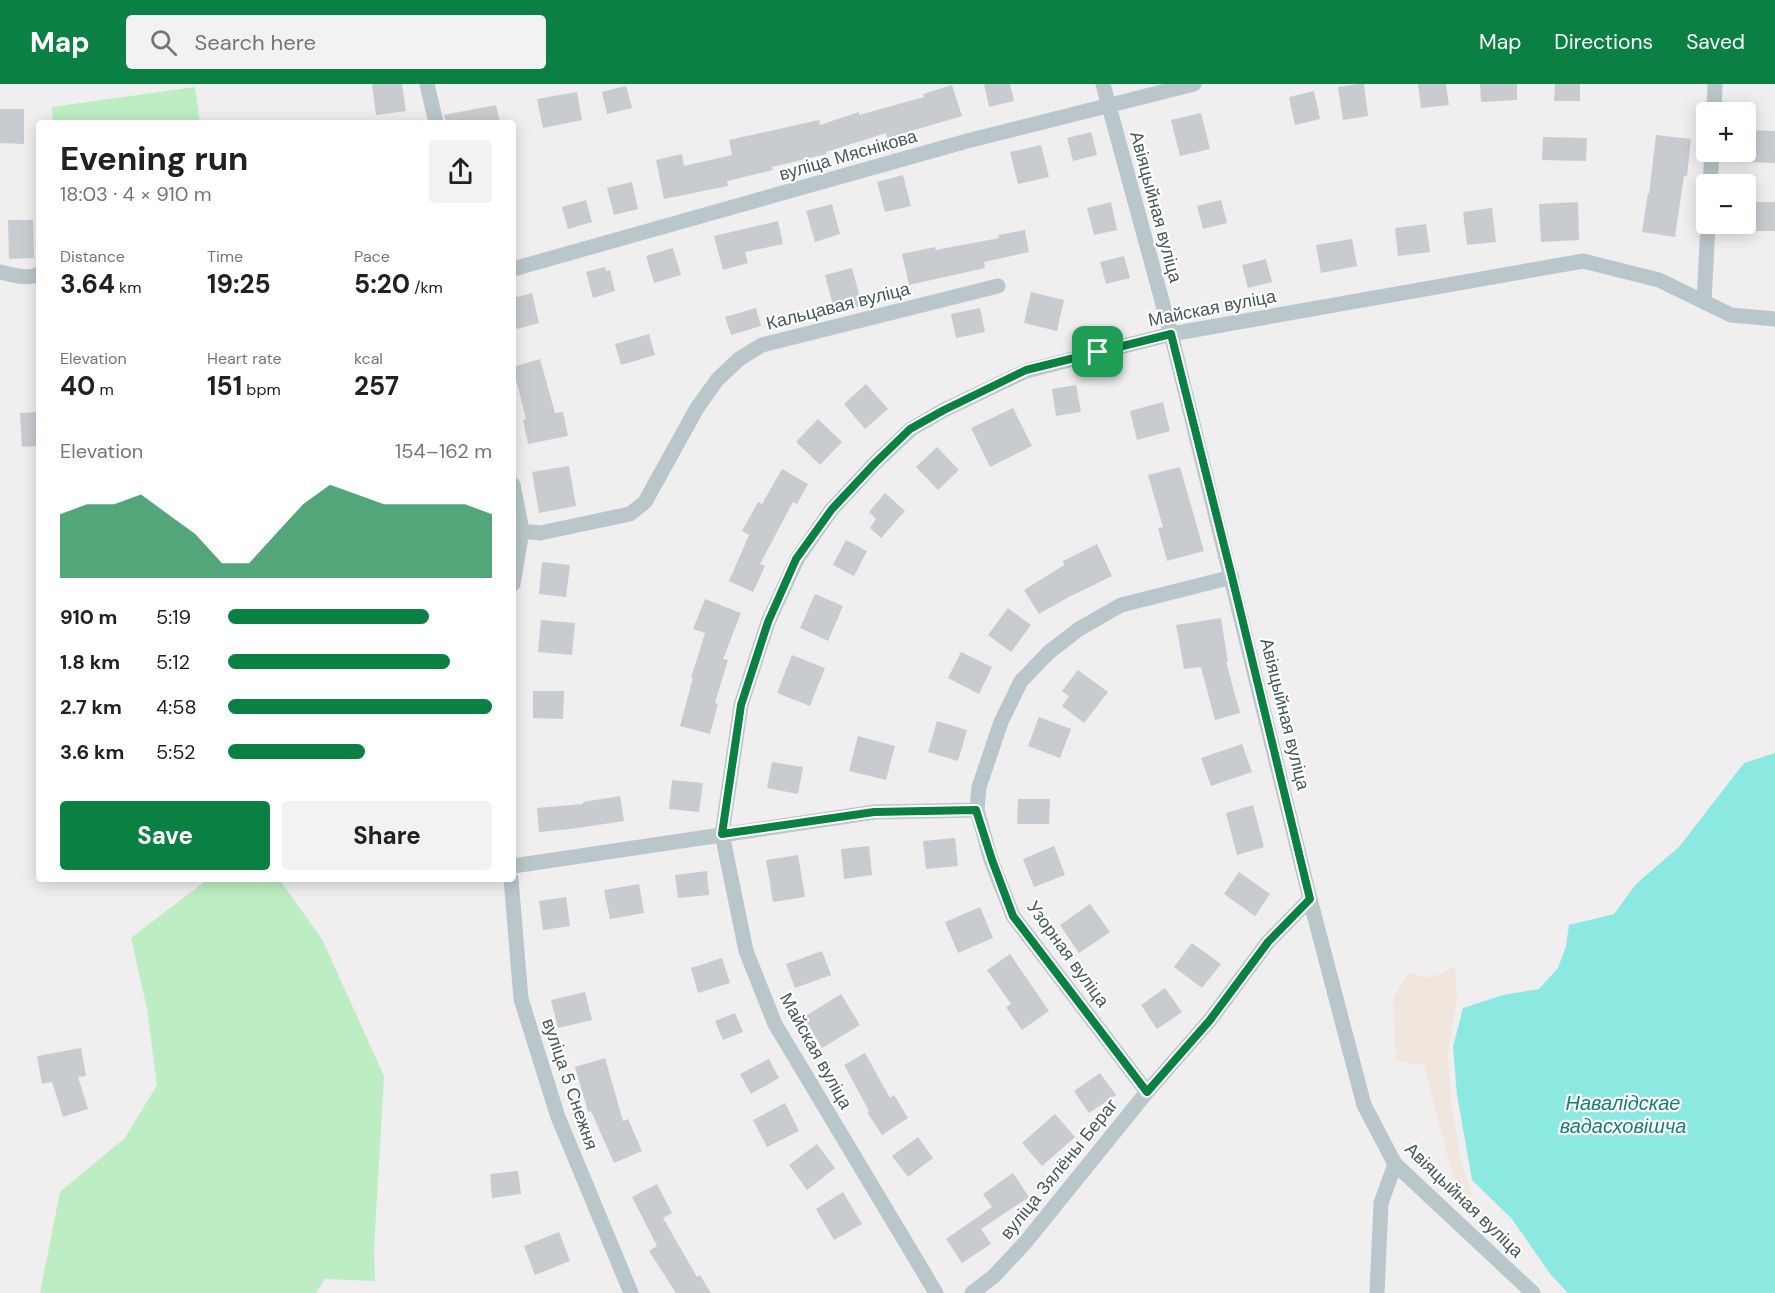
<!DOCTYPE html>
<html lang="en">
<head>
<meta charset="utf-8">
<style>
	body { margin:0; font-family:"DM Sans",sans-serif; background:#f2f2f2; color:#202124; height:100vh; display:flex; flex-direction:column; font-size:22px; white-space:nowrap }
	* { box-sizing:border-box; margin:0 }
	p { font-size:20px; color:#757577 }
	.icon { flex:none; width:33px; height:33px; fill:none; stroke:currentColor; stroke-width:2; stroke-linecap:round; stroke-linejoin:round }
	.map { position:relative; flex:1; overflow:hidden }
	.drawer { position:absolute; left:36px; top:36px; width:480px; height:762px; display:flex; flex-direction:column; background:#fff; border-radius:6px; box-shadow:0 3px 15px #0003 }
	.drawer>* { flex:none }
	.controls { position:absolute; left:1696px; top:18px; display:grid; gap:12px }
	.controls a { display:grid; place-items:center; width:60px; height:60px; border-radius:6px; background:#fff; box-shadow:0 3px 15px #0003; font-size:30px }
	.pin { position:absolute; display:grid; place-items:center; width:51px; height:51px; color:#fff; margin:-26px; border-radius:12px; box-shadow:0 3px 9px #0006 }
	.round { display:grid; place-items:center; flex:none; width:63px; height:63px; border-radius:6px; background:#f2f2f2 }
	.headline { display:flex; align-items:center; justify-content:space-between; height:102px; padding:0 24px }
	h1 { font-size:33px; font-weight:700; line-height:45px }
	.metrics { display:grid; grid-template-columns:repeat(3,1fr); gap:9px; height:102px; padding:6px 24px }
	.metrics div { display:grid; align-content:center }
	.metrics b { font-size:26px; font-weight:700 }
	.metrics small { font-size:16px; font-weight:400 }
	.metrics p { font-size:16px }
	.chart { height:168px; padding:12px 24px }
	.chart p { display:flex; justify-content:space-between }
	.chart svg { width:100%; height:108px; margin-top:6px; fill:#0b8043; opacity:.7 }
	.action { display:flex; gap:12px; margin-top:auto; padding:12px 24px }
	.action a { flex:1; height:69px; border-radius:6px; background:#0b8043; color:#fff; font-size:24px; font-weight:700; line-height:69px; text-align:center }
	.action a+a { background:#f2f2f2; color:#202124 }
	ul { padding:0 24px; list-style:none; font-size:20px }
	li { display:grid; grid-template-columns:96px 72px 1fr; align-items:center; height:45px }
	li i { height:15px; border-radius:8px; background:#0b8043 }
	header { display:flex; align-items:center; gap:36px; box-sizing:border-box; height:84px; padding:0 30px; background:#0b8043; color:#fff }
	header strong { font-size:28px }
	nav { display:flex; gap:33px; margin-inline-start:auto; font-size:21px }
	.search { width:420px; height:54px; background:#f2f2f2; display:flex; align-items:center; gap:15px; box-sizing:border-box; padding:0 21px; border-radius:6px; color:#757577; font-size:22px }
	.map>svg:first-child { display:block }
	.green { fill:#bdedc2 }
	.sand { fill:#f1e6de }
	.water { fill:#8be9e1 }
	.building { fill:#c8ccd0 }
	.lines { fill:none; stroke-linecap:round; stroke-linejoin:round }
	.minor { stroke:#b9c7ca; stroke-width:15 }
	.route-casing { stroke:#fff; stroke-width:12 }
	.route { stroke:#0b8043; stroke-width:8 }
	.labels { text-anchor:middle; stroke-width:4.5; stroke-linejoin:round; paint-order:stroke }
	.street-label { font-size:18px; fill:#46575a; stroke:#fff }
	.water-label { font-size:20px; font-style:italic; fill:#107f76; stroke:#fff }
</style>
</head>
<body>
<header>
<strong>Map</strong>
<div class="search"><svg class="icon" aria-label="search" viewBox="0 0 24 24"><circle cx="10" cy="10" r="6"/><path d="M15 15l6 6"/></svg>Search here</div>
<nav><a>Map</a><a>Directions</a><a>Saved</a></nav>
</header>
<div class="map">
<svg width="1775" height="1209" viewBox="0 0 1775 1209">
	<rect width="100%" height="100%" fill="#f0eeee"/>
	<!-- green -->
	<g class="green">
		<polygon points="195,3 200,39 53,39 52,23"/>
		<polygon points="208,795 279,795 322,855 384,992 374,1165 375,1197 325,1195 316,1209 40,1209 60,1108 125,1054 157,1001 147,925 131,854"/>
	</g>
	<!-- sand -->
	<polygon class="sand" points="1455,883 1457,914 1448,971 1452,1026 1462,1081 1474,1114 1459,1108 1449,1078 1424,981 1396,977 1393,915 1408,889 1430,894"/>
	<!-- water -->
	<polygon class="water" points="1775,669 1775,1209 1568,1209 1551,1191 1512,1135 1472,1096 1457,1011 1453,963 1463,924 1503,911 1539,905 1558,884 1566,862 1569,841 1614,830 1636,800 1679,763 1744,679"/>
	<!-- building -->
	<g class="building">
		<polygon points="372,0 402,0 406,27 376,31"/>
		<polygon points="984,0 1010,0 1014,17 989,23"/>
		<polygon points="1358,0 1364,0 1368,32 1343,36 1338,3"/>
		<polygon points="1418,0 1446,0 1449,21 1421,24"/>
		<polygon points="1480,0 1517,0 1517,16 1481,18"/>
		<polygon points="1555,0 1580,0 1580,17 1554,17"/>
		<polygon points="952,1 962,32 887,54 886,49 826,68 827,70 772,83 773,86 727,97 728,102 664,115 656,76 682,70 684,82 732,71 729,56 819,36 820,41 859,28 859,31 924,13 923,10"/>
		<polygon points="626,2 632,24 607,30 602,8"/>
		<polygon points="1314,7 1320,35 1295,41 1289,13"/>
		<polygon points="577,8 582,36 543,44 537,15"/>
		<polygon points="496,21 500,39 446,39 444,31"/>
		<polygon points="0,25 24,25 24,60 0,59"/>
		<polygon points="1201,29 1210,65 1180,72 1171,36"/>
		<polygon points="1746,46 1775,47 1775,79 1746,78"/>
		<polygon points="1091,48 1097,71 1073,77 1067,54"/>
		<polygon points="1656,51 1691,55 1687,92 1684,92 1675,153 1642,148 1648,109 1649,110"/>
		<polygon points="1543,53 1587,54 1586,77 1542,76"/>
		<polygon points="1041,61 1049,93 1018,100 1010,68"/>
		<polygon points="903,91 911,122 885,128 877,98"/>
		<polygon points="632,98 638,125 614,131 607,104"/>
		<polygon points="586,116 592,138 568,145 562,123"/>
		<polygon points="1221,116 1227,139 1203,145 1197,122"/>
		<polygon points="1111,118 1117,146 1094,151 1087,124"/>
		<polygon points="1578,118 1579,156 1541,158 1539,120"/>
		<polygon points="1749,118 1775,118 1775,147 1750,147"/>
		<polygon points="832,120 840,150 815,158 806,127"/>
		<polygon points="1492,124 1496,158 1467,161 1463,128"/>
		<polygon points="8,136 33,136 34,174 9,175"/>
		<polygon points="778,137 783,160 745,168 748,179 723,186 714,152"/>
		<polygon points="1426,140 1430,168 1398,172 1395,144"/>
		<polygon points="1025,146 1029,168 984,178 985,184 909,201 902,170 935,163 936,166 999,154 998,151"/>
		<polygon points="1352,155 1357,182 1321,189 1316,161"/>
		<polygon points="673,164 681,191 654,199 646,172"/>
		<polygon points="1124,172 1130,194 1106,200 1100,178"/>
		<polygon points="1266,175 1272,198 1248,204 1242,181"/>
		<polygon points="605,183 606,187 610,186 615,207 593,214 586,188"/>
		<polygon points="852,184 862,221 835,229 825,191"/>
		<polygon points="1031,208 1064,216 1057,247 1024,239"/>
		<polygon points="532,209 539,239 513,246 513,214"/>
		<polygon points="756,224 761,242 731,251 725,233"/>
		<polygon points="980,224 985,248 956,254 951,230"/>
		<polygon points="649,250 655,271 621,281 615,260"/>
		<polygon points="540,275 555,329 563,328 568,352 528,360 523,336 526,335 513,283"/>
		<polygon points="866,300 888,325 865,345 844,320"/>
		<polygon points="1076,301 1081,328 1056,332 1052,305"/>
		<polygon points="1163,318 1170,347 1137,356 1130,327"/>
		<polygon points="1013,324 1032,362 990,383 971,344"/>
		<polygon points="39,328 39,362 22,363 20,329"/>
		<polygon points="818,335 842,358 820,381 796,358"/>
		<polygon points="937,363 959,386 938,406 916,383"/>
		<polygon points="569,382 576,422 539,429 532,388"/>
		<polygon points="1180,383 1204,467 1167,477 1158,444 1163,443 1148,391"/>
		<polygon points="782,385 808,400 797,420 793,418 760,480 765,482 753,508 729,497 749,451 742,447 758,418 762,420"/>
		<polygon points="885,409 905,427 881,454 870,444 876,435 869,428"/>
		<polygon points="846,456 867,467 854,492 833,481"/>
		<polygon points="1097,460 1112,492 1067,514 1039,530 1024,506 1064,481 1063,477"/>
		<polygon points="542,478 570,481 566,513 539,510"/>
		<polygon points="815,510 843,522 828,557 800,544"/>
		<polygon points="705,515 741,529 723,575 728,576 715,619 718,620 710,650 680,642 693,594 691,594 705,549 693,545"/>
		<polygon points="1008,524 1031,541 1011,568 988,551"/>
		<polygon points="1221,534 1228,578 1226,578 1240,629 1215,636 1201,583 1184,585 1176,541"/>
		<polygon points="541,536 575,539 572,571 538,568"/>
		<polygon points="961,568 992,583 979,610 948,594"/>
		<polygon points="792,571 825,584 810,622 777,609"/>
		<polygon points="1078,586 1108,608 1084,639 1062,622 1069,612 1062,607"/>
		<polygon points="533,607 564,607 563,635 533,634"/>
		<polygon points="1039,633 1071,645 1060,674 1028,662"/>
		<polygon points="937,637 967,646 958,677 928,668"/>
		<polygon points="858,652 895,662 886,696 849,687"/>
		<polygon points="1242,660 1252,688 1211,702 1201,674"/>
		<polygon points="772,678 803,683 798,710 767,704"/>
		<polygon points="672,696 703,699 699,728 669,725"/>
		<polygon points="620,712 624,737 571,745 539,748 537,724 583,720 583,718"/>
		<polygon points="1018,715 1050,715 1049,740 1017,740"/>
		<polygon points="1253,721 1264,763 1237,771 1226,729"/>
		<polygon points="955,754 958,782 926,785 923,757"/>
		<polygon points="869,762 872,791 844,795 841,765"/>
		<polygon points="1054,762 1065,791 1034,803 1023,775"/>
		<polygon points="798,771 805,813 773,818 766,776"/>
		<polygon points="707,787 709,811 678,814 675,791"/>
		<polygon points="1239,788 1270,810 1255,832 1224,810"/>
		<polygon points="639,800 644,829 610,835 604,806"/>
		<polygon points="566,813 570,842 543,846 539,817"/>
		<polygon points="1090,820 1110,848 1079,869 1060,841"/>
		<polygon points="980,823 993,854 958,869 945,838"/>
		<polygon points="1192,859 1221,880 1202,904 1174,883"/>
		<polygon points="822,867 831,891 795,904 786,880"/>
		<polygon points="1010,870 1049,927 1022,946 1006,923 1011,920 987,886"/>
		<polygon points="722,874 730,899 698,909 691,884"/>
		<polygon points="1165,904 1182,928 1157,945 1141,921"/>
		<polygon points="585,908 592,936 558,944 551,916"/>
		<polygon points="841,910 860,941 822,964 804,933"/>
		<polygon points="735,929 743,948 723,956 715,937"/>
		<polygon points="81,964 86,992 78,993 88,1025 63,1033 52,998 42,1000 37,972"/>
		<polygon points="865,969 890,1014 894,1011 908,1034 882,1051 867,1028 869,1027 844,981"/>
		<polygon points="605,974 623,1037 628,1035 642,1067 614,1079 591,1027 588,1028 575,983"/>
		<polygon points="769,975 779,994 751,1010 740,990"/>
		<polygon points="1100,989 1116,1011 1089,1029 1074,1007"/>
		<polygon points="785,1019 799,1047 767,1063 753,1036"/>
		<polygon points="1055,1030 1075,1053 1042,1082 1022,1059"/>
		<polygon points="918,1053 933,1074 908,1093 892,1072"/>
		<polygon points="817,1060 835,1084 807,1106 789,1081"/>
		<polygon points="518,1087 521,1110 492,1114 490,1090"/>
		<polygon points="1013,1089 1029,1113 981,1145 991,1160 962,1179 946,1155 992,1123 983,1110"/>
		<polygon points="657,1100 672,1129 663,1134 697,1193 700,1191 711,1209 676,1209 649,1167 657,1162 632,1113"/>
		<polygon points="843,1108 862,1140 834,1156 816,1125"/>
		<polygon points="559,1148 570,1177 535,1191 524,1162"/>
	</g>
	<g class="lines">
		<!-- minor -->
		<g class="minor">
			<polyline points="427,0 436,39"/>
			<polyline points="1103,0 1171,250 1310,815 1364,1021 1395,1080 1533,1209"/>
			<polyline points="1714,28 1715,0"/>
			<polyline points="1710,100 1712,68"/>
			<polyline points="513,185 967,57 1194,0"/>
			<path d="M0,188c12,3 28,8 39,2"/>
			<polyline points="1704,218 1708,140"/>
			<polyline points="513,401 522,447 513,500"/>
			<polyline points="522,447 540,449 630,430 645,418 697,324 717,296 739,275 762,261 998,202"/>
			<polyline points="513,782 875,728 977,726"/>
			<polyline points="511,795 521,915 558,1033 631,1209"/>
			<polyline points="1147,1008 1013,832 991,776 977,726 979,703 1001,638 1021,597 1049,568 1079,545 1121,521 1232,493"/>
			<polyline points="936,1209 775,940 746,867 722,750 741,621 768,538 797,475 832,425 875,379 911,345 944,326 1026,287 1171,250 1583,177 1659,196 1731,231 1775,235"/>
			<polyline points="972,1209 994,1192 1024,1160 1147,1008 1210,936 1268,858 1310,815"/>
			<polyline points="1377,1209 1381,1119 1395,1080"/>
		</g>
	</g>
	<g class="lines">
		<defs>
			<polygon id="route" points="1171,250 1232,493 1310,815 1268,858 1210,936 1147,1008 1013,832 992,776 976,726 874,728 722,750 741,621 768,538 796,475 832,425 875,379 910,345 944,326 1026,286"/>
		</defs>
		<!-- route casing -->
		<use href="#route" class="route-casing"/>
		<!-- route -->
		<use href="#route" class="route"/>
	</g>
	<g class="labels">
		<!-- street labels -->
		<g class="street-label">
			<text transform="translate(848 71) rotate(-16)" y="6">вуліца Мяснікова</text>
			<text transform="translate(1156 123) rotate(75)" y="6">Авіяцыйная вуліца</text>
			<text transform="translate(838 222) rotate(-14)" y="6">Кальцавая вуліца</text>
			<text transform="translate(1212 224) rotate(-11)" y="6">Майская вуліца</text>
			<text transform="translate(1285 630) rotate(76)" y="6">Авіяцыйная вуліца</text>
			<text transform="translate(1068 870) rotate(54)" y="6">Узорная вуліца</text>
			<text transform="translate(816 967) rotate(61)" y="6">Майская вуліца</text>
			<text transform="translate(570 1000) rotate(71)" y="6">вуліца 5 Снежня</text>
			<text transform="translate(1059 1085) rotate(-51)" y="6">вуліца Зялёны Бераг</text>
			<text transform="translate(1464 1116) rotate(44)" y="6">Авіяцыйная вуліца</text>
		</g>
		<!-- water labels -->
		<g class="water-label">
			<text x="1623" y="1026">Навалідскае<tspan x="1623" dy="23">вадасховішча</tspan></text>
		</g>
	</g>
</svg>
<div class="controls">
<a>+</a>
<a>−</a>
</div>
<div class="pin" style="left:1098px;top:268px;background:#1e9e55"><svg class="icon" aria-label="arrive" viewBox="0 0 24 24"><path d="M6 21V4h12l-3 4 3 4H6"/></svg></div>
<section class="drawer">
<div class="headline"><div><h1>Evening run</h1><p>18:03 · 4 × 910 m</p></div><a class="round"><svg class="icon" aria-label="share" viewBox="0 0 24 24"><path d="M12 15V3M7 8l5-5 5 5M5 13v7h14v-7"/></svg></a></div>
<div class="metrics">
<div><p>Distance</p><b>3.64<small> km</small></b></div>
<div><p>Time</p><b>19:25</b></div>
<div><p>Pace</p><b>5:20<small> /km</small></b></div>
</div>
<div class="metrics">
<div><p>Elevation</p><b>40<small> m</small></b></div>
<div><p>Heart rate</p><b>151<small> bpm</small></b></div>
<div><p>kcal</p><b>257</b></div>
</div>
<div class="chart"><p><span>Elevation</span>154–162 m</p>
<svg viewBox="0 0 160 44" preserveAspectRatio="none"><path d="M0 44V18L10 14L20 14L30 10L40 18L50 26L60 38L70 38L80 26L90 14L100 6L110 10L120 14L130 14L140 14L150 14L160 18V44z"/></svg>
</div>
<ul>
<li><b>910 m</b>5:19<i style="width:76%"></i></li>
<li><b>1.8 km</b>5:12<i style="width:84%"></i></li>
<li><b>2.7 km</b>4:58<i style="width:100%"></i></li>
<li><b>3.6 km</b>5:52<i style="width:52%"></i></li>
</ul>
<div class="action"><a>Save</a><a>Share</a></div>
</section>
</div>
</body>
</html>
